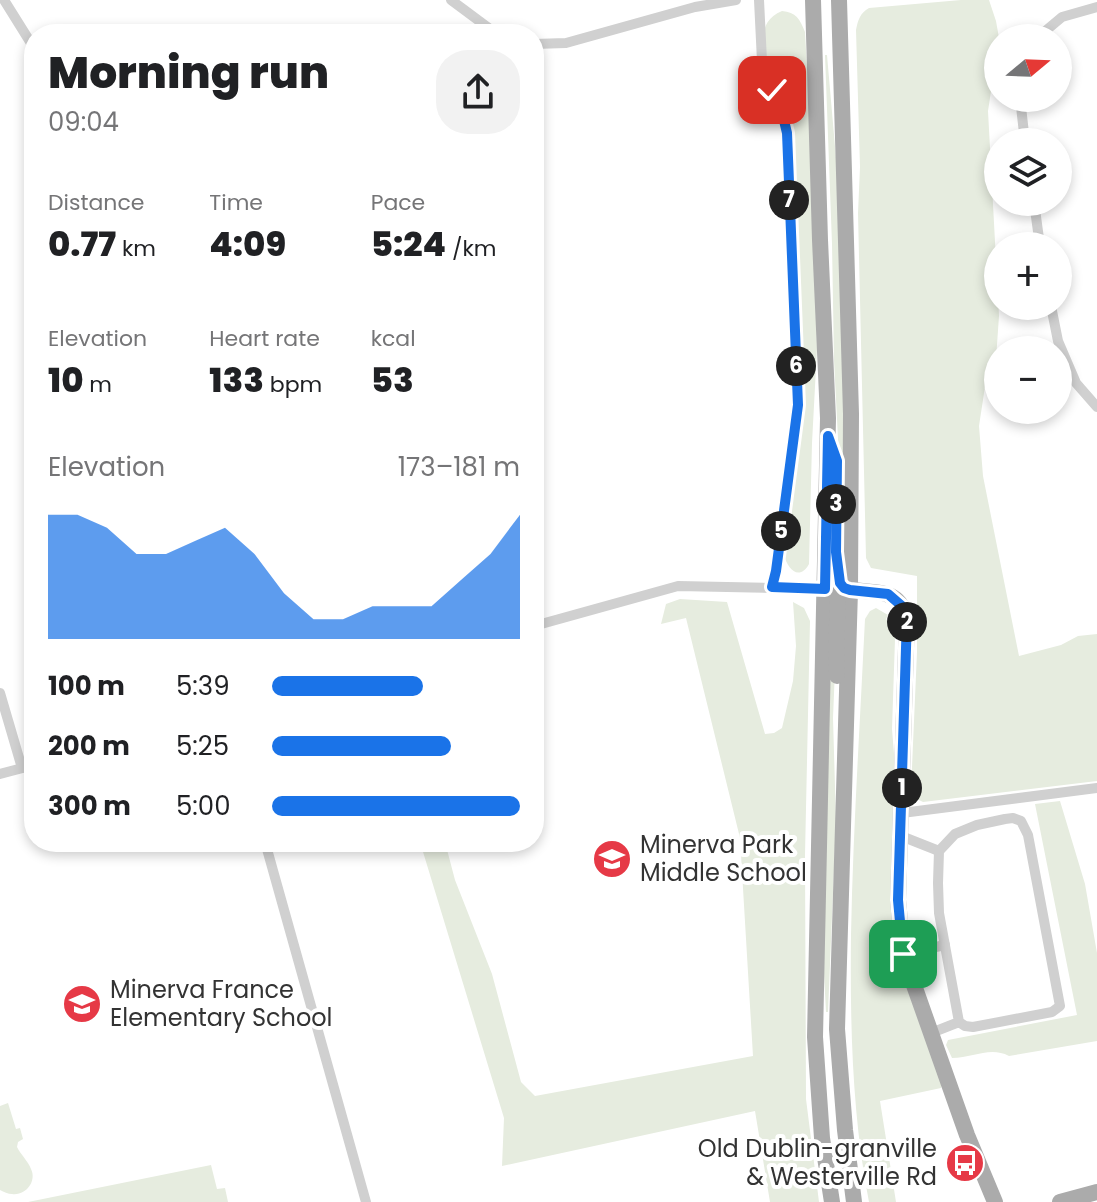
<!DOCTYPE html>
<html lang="en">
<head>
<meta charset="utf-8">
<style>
	body { margin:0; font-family:Poppins,sans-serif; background:#f2f2f2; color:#202124; height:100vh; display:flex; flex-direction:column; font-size:30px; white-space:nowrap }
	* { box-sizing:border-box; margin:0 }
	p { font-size:26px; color:#757577 }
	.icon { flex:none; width:44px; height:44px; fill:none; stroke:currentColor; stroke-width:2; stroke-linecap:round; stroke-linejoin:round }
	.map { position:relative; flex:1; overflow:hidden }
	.side { position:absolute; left:24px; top:24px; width:520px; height:828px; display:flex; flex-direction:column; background:#fff; border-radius:32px; box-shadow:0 4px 12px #0003 }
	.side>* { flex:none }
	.needle { width:52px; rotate:71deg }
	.fabs { position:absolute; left:984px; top:24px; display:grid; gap:16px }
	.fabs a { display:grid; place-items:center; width:88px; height:88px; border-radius:50%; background:#fff; box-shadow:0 4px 12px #0003; font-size:40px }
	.pin { position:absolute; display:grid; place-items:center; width:68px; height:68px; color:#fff; margin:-34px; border-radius:16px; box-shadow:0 4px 12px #0006 }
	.km { position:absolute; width:40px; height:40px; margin:-20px; border-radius:50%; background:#222; color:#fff; font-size:22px; line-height:40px; text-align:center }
	.round { display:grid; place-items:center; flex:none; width:84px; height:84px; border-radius:32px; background:#f2f2f2 }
	.overview { display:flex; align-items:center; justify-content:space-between; height:136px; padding:0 24px }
	h1 { font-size:44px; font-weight:800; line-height:60px }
	.stats { display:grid; grid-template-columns:repeat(3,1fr); gap:12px; height:136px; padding:8px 24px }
	.stats div { display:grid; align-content:center }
	.stats b { font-size:34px; font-weight:800 }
	.stats small { font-size:22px; font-weight:400 }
	.stats p { font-size:22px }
	.chart { height:224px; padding:16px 24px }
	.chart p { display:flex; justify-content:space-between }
	.chart svg { width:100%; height:144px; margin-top:8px; fill:#1a73e8; opacity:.7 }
	ul { padding:0 24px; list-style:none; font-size:26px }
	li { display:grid; grid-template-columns:128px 96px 1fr; align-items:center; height:60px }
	li i { height:20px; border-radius:10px; background:#1a73e8 }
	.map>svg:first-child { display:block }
	.green { fill:#e6ecdf }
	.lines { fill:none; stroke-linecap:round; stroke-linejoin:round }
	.minor { stroke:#d0d0d0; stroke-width:10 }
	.primary { stroke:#ababab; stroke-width:16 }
	.route-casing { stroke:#fff; stroke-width:16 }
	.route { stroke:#1a73e8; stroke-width:10 }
	.labels { text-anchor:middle; stroke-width:8; stroke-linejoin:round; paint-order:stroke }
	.poi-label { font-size:24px; fill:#333; stroke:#fff; text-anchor:start }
</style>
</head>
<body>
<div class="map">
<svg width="1097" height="1202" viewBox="0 0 1097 1202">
	<rect width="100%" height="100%" fill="#fff"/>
	<!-- green -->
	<g class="green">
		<path d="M961,0h28l7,21 3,17 -11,73 11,205 -3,43 -10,21 -7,46 4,50 36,180 42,-11 17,-9 19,-2v147l-174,21 -8,-4 -4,-8 6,-138v-76l-46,-8 -5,-10 -8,-345 2,-46 -4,-137c2,-10 4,-17 13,-22z"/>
		<path d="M782,11c14,1 18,8 23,21l8,142 4,175 -5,94 -3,121c-10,18 -22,4 -25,-9l19,-145 -10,-273c-1,-11 -2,-21 -6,-31 -9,-25 -45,-79 -5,-95z"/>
		<polygon points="825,55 827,55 839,192 844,349 844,531 838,531 838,439 834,360 832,244"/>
		<polygon points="680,599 727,602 765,734 774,733 782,728 793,681 796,646 793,602 804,608 810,621 805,855 806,1099 819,1202 770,1202 755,1111 502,1166 504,1118 420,842 445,842 455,880 492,974 521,1082 535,1096 753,1056 740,838 686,618 661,624 666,604"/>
		<path d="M876,608l12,7 -2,4 7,9 2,11 -3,90 3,37 -2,35 1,99 49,182 -2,6 -61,13 16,101h-27c-17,-87 -19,-178 -18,-267 2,-105 9,-211 14,-316l5,-8z"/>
		<polygon points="831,644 836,645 833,718 836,821 828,1012 826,1012 822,936"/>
		<path d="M1060,801l25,83 12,69v88l-88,15c-19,-10 -36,2 -57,2l-6,-13 2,-5 129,-25 -42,-211z"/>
		<path d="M8,1103l8,26 4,-1 3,11 -5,3 -1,5c4,8 11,14 14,22 6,12 -5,27 -19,25 -4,0 -8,-2 -12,-4v-84z"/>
		<polygon points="211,1165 217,1189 225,1188 228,1202 28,1202"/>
	</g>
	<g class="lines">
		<!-- minor -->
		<g class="minor">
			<polyline points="4,0 34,48"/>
			<polyline points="451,0 490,29 501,34"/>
			<polyline points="759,0 762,61 768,83 781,108 787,133 798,405 776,571 772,587"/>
			<polyline points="1037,38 1062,17 1097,7"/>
			<polyline points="534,44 566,43 695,7 736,0"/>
			<polyline points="1020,98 1025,142"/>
			<polyline points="1034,202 1040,246"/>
			<polyline points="1051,306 1058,341 1076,383 1097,407"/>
			<polyline points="534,626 678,586 825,589"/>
			<polyline points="0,693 22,768"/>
			<polyline points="0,774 34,765"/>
			<polyline points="902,813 1097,788"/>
			<polyline points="901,836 939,851"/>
			<polyline points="265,842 366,1202"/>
			<polyline points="903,954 945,945"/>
			<polyline points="931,1033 959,1022 965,1026 973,1027 1052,1012 1060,1006 1028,835 1021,821 1013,818 1005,819 977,825 955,834 939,851 938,883 939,913 959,1022"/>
		</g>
		<!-- primary -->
		<g class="primary">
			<polyline points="813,0 820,240 828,418 815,1037 822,1138 832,1202"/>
			<polyline points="839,0 851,414 850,590 837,1029 845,1130 854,1202"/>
			<path d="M836,544c0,14 -1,32 8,44 26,8 51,-5 63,29l-9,283 5,54 64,181 28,67"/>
			<polyline points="825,589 833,590 838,602 836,646 837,676"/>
			<polyline points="1060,1202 1097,1192"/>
		</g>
	</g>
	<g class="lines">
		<defs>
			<polyline id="route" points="772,90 781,108 787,133 798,405 776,571 772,587 825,589 828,436 837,461 836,552 840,583 844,588 850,590 888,594 903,607 907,617 898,900 903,954"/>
		</defs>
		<!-- route casing -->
		<use href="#route" class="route-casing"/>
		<!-- route -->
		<use href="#route" class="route"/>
	</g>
	<!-- icons -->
	<defs>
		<symbol id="school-disc" viewBox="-11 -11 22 22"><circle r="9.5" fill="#e63946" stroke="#fff"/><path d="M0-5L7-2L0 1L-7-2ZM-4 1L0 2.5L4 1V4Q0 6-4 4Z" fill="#fff"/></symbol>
		<symbol id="bus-disc" viewBox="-11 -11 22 22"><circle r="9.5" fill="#e63946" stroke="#fff"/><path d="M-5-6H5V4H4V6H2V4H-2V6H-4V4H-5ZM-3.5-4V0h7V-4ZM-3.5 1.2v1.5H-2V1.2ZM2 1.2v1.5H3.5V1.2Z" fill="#fff"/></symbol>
	</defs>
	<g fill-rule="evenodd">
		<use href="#school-disc" x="590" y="837" width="44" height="44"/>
		<use href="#school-disc" x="60" y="982" width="44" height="44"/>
		<use href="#bus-disc" x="943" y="1141" width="44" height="44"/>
	</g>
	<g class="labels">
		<!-- poi labels -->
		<g class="poi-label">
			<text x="640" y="853">Minerva Park<tspan x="640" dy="28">Middle School</tspan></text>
			<text x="110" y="998">Minerva France<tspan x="110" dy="28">Elementary School</tspan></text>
			<text x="937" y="1157" text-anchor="end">Old Dublin-granville<tspan x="937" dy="28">&amp; Westerville Rd</tspan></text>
		</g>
	</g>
</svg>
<div class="fabs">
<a><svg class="needle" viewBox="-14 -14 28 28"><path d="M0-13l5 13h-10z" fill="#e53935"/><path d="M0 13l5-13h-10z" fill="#757577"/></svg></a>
<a><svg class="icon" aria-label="layers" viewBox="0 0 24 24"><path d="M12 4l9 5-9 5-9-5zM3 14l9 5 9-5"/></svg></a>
<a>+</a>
<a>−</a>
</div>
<div class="pin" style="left:903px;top:954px;background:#1e9e55"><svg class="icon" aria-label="arrive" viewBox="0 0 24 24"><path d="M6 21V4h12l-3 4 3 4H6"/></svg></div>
<div class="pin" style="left:772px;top:90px;background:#d93025"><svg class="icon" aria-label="check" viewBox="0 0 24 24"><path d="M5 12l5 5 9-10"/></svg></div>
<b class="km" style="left:902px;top:788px">1</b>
<b class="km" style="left:907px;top:622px">2</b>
<b class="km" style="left:836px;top:504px">3</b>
<b class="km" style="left:781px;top:531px">5</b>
<b class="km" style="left:796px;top:366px">6</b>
<b class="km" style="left:789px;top:200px">7</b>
<section class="side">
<div class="overview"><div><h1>Morning run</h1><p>09:04</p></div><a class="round"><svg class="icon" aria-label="share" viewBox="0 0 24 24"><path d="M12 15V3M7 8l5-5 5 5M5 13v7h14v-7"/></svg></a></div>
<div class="stats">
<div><p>Distance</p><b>0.77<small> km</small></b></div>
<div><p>Time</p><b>4:09</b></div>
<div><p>Pace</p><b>5:24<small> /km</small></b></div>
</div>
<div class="stats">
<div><p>Elevation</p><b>10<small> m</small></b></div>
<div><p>Heart rate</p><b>133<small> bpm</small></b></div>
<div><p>kcal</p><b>53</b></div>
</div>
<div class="chart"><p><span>Elevation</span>173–181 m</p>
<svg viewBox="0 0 160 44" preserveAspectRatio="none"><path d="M0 44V6L10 6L20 10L30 18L40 18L50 14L60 10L70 18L80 30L90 38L100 38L110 34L120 34L130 34L140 26L150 18L160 6V44z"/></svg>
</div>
<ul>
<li><b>100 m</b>5:39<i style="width:61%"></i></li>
<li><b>200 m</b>5:25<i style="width:72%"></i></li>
<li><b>300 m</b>5:00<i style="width:100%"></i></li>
</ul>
</section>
</div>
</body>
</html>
